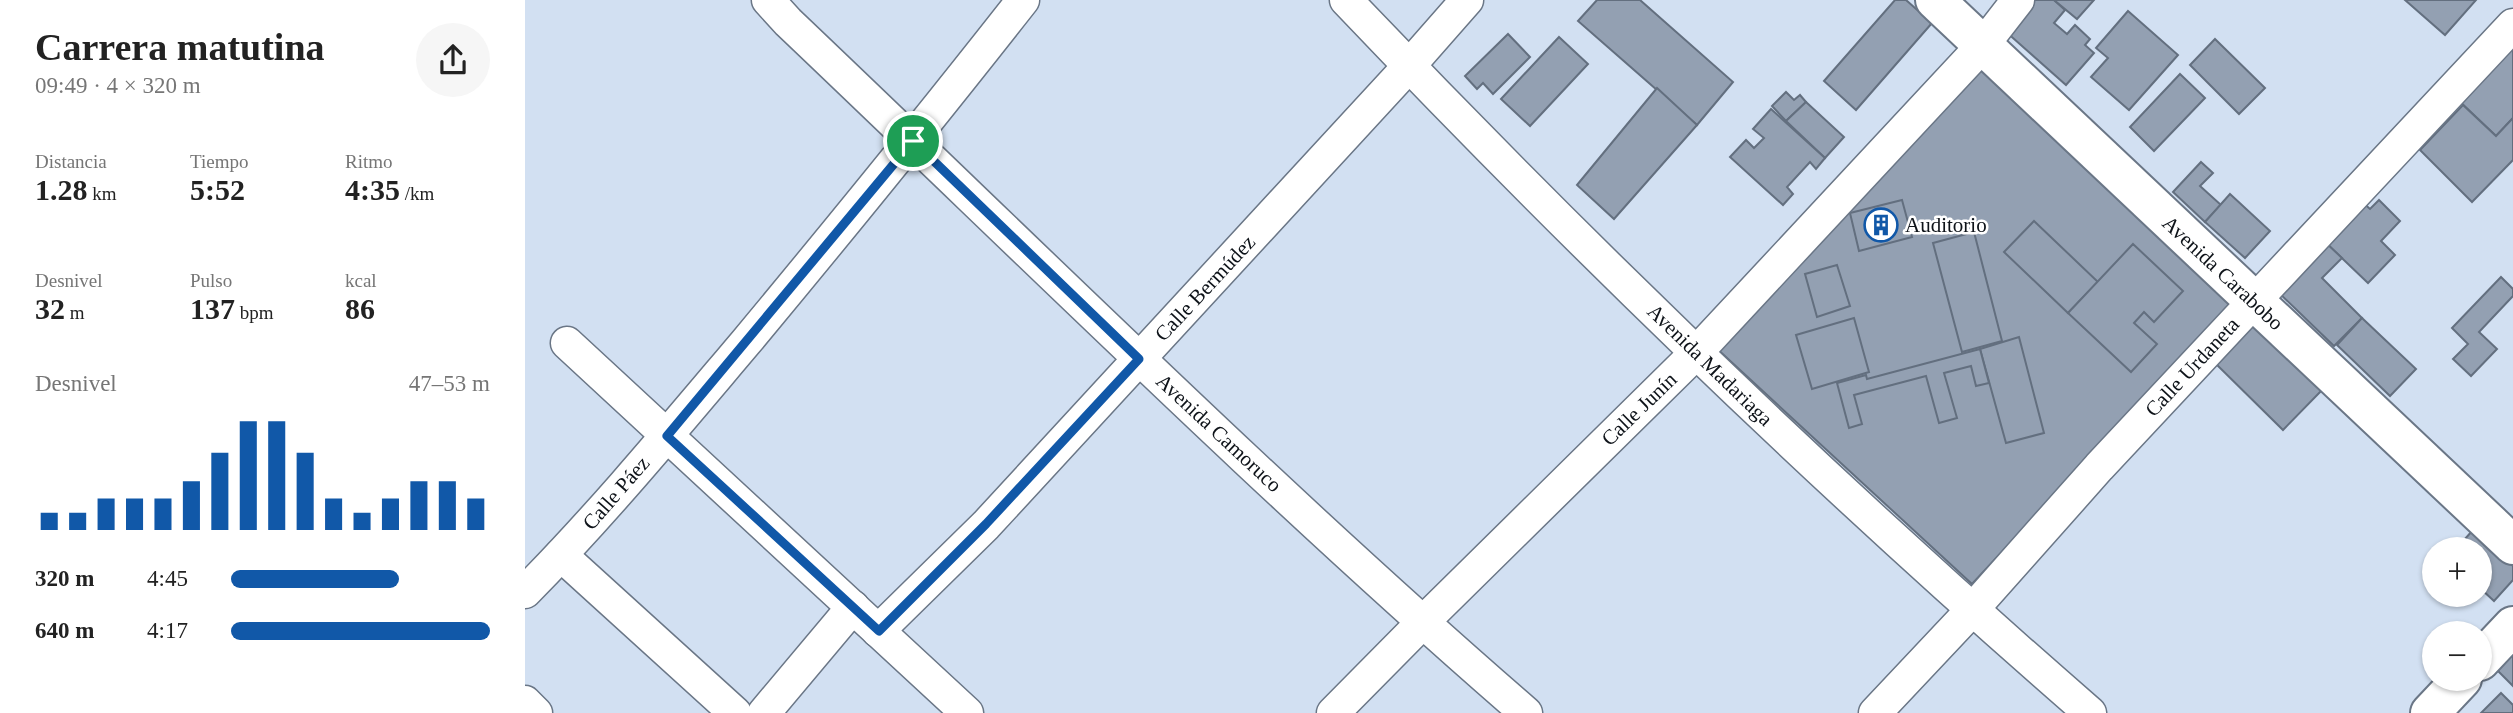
<!DOCTYPE html>
<html lang="es">
<head>
<meta charset="utf-8">
<style>
	body { margin:0; font-family:Georgia,serif; background:#f6f6f6; color:#222; height:100vh; display:flex; flex-direction:column; font-size:26px; white-space:nowrap }
	* { box-sizing:border-box; margin:0 }
	p { font-size:23px; color:#767676 }
	.icon { flex:none; width:38px; height:38px; fill:none; stroke:currentColor; stroke-width:2; stroke-linecap:round; stroke-linejoin:round }
	.map { position:relative; flex:1; overflow:hidden }
	.drawer { display:flex; flex-direction:column; background:#fff; width:525px }
	.drawer>* { flex:none }
	.tools { position:absolute; left:1897px; top:537px; display:grid; gap:14px }
	.tools a { display:grid; place-items:center; width:70px; height:70px; border-radius:50%; background:#fff; box-shadow:0 2px 5px #0004; font-size:35px }
	.pin { position:absolute; display:grid; place-items:center; width:60px; height:60px; color:#fff; margin:-30px; border:4px solid #fff; border-radius:50%; box-shadow:0 2px 7px #0007 }
	.round { display:grid; place-items:center; flex:none; width:74px; height:74px; border-radius:37px; background:#f6f6f6 }
	.headline { display:flex; align-items:center; justify-content:space-between; height:119px; padding:0 35px }
	h1 { font-size:38px; font-weight:700; line-height:52px }
	.figures { display:grid; grid-template-columns:repeat(3,1fr); gap:10px; height:119px; padding:7px 35px }
	.figures div { display:grid; align-content:center }
	.figures b { font-size:30px; font-weight:700 }
	.figures small { font-size:19px; font-weight:400 }
	.figures p { font-size:19px }
	.chart { height:196px; padding:14px 35px }
	.chart p { display:flex; justify-content:space-between }
	.chart svg { width:100%; height:126px; margin-top:7px; stroke:#1158a8; stroke-width:6 }
	ul { padding:0 35px; list-style:none; font-size:23px }
	li { display:grid; grid-template-columns:112px 84px 1fr; align-items:center; height:52px }
	li i { height:18px; border-radius:9px; background:#1158a8 }
	main { display:flex; flex:1; min-height:0 }
	.map>svg:first-child { display:block }
	.building { fill:#93a0b2; stroke:#636f7f; stroke-width:2 }
	.lines { fill:none; stroke-linecap:round; stroke-linejoin:round }
	.street-casing { stroke:#6a7686; stroke-width:35 }
	.secondary-casing { stroke:#6a7686; stroke-width:42 }
	.street { stroke:#fff; stroke-width:32 }
	.secondary { stroke:#fff; stroke-width:38 }
	.route-casing { stroke:#fff; stroke-width:14 }
	.route { stroke:#1158a8; stroke-width:9 }
	.labels { text-anchor:middle; stroke-width:5; stroke-linejoin:round; paint-order:stroke }
	.poi-label { font-size:21px; fill:#0e1319; stroke:#fff; text-anchor:start }
	.street-label { font-size:21px; fill:#0e1319; stroke:#fff }
</style>
</head>
<body>
<main>
<section class="drawer">
<div class="headline"><div><h1>Carrera matutina</h1><p>09:49 · 4 × 320 m</p></div><a class="round"><svg class="icon" aria-label="share" viewBox="0 0 24 24"><path d="M12 15V3M7 8l5-5 5 5M5 13v7h14v-7"/></svg></a></div>
<div class="figures">
<div><p>Distancia</p><b>1.28<small> km</small></b></div>
<div><p>Tiempo</p><b>5:52</b></div>
<div><p>Ritmo</p><b>4:35<small> /km</small></b></div>
</div>
<div class="figures">
<div><p>Desnivel</p><b>32<small> m</small></b></div>
<div><p>Pulso</p><b>137<small> bpm</small></b></div>
<div><p>kcal</p><b>86</b></div>
</div>
<div class="chart"><p><span>Desnivel</span>47–53 m</p>
<svg viewBox="0 0 160 44" preserveAspectRatio="none"><path d="M5 44V38M15 44V38M25 44V33M35 44V33M45 44V33M55 44V27M65 44V17M75 44V6M85 44V6M95 44V17M105 44V33M115 44V38M125 44V33M135 44V27M145 44V27M155 44V33"/></svg>
</div>
<ul>
<li><b>320 m</b>4:45<i style="width:65%"></i></li>
<li><b>640 m</b>4:17<i style="width:100%"></i></li>
</ul>
</section>
<div class="map">
<svg width="1988" height="713" viewBox="0 0 1988 713">
	<rect width="100%" height="100%" fill="#d2e0f2"/>
	<!-- building -->
	<g class="building">
		<polygon points="1072,0 1115,0 1208,82 1172,125 1053,21"/>
		<polygon points="1370,0 1381,0 1407,23 1331,110 1299,81"/>
		<polygon points="1507,0 1529,0 1540,10 1529,23 1542,34 1550,25 1565,39 1560,45 1569,53 1541,85 1480,31"/>
		<polygon points="1529,0 1569,0 1552,19"/>
		<polygon points="1880,0 1951,0 1920,35"/>
		<polygon points="1603,11 1653,55 1604,110 1566,77 1583,58 1571,48"/>
		<polygon points="983,34 1005,57 968,94 958,83 952,89 940,76"/>
		<polygon points="1988,35 1988,118 1971,136 1930,97"/>
		<polygon points="1034,37 1063,64 1005,126 976,99"/>
		<polygon points="1690,39 1740,88 1714,114 1665,65"/>
		<polygon points="1453,66 1710,302 1447,584 1189,346"/>
		<polygon points="1655,74 1680,98 1629,151 1605,127"/>
		<polygon points="1132,88 1172,125 1089,219 1052,185"/>
		<polygon points="1261,92 1269,100 1275,95 1281,102 1261,121 1247,106"/>
		<polygon points="1281,102 1319,137 1300,158 1261,121"/>
		<polygon points="1938,105 1971,136 1988,118 1988,160 1947,202 1895,150"/>
		<polygon points="1246,109 1300,158 1291,169 1285,162 1262,187 1268,194 1258,205 1205,157 1221,140 1229,148 1239,138 1228,129"/>
		<polygon points="1676,162 1688,173 1675,186 1696,205 1680,222 1648,192"/>
		<polygon points="1705,194 1745,231 1720,258 1680,222"/>
		<polygon points="1377,200 1387,237 1334,251 1325,213"/>
		<polygon points="1854,200 1875,221 1856,241 1870,255 1843,283 1799,241 1836,201 1845,209"/>
		<polygon points="1509,221 1573,282 1543,313 1479,252"/>
		<polygon points="1449,232 1477,341 1437,352 1408,243"/>
		<polygon points="1799,241 1817,258 1797,278 1837,318 1809,346 1751,290"/>
		<polygon points="1608,244 1658,291 1629,322 1619,312 1609,323 1632,344 1606,372 1543,313"/>
		<polygon points="1312,265 1325,306 1292,317 1280,274"/>
		<polygon points="1976,277 1988,289 1988,296 1954,332 1972,349 1946,376 1928,359 1943,344 1927,328"/>
		<polygon points="1329,318 1344,372 1287,389 1271,335"/>
		<polygon points="1837,318 1891,369 1865,396 1812,345"/>
		<polygon points="1730,319 1799,388 1758,430 1689,362"/>
		<polygon points="1494,337 1519,433 1481,443 1455,349"/>
		<polygon points="1455,349 1464,383 1451,386 1446,366 1419,373 1432,418 1414,423 1401,376 1329,395 1337,424 1324,428 1312,383 1341,375 1342,379"/>
		<polygon points="1948,530 1988,566 1988,580 1969,601 1955,588 1955,550 1930,550"/>
		<polygon points="1988,653 1988,686 1972,670"/>
		<polygon points="1976,693 1988,705 1988,713 1956,713"/>
	</g>
	<g class="lines">
		<defs>
			<g id="street">
				<path d="M243,0l20,22c244,232 483,470 738,691"/>
				<path d="M821,0c237,249 485,488 744,713"/>
				<polyline points="42,343 442,713"/>
				<polyline points="36,555 210,713"/>
				<path d="M0,592c78,-79 149,-165 221,-250 94,-113 186,-226 277,-342"/>
				<polyline points="353,631 461,525 884,66 942,0"/>
				<polyline points="0,702 11,713"/>
				<polyline points="239,713 328,607"/>
				<polyline points="808,713 897,623 1170,354 1458,45 1493,0"/>
				<polyline points="1350,713 1447,610 1574,467 1988,25"/>
			</g>
			<g id="secondary">
				<polyline points="1410,0 1988,545"/>
				<polyline points="1955,661 1988,626"/>
				<polyline points="1905,713 1937,679"/>
			</g>
		</defs>
		<!-- street casing -->
		<use href="#street" class="street-casing"/>
		<!-- secondary casing -->
		<use href="#secondary" class="secondary-casing"/>
		<!-- street -->
		<use href="#street" class="street"/>
		<!-- secondary -->
		<use href="#secondary" class="secondary"/>
	</g>
	<g class="lines">
		<defs>
			<polygon id="route" points="388,141 614,359 461,524 354,631 142,436"/>
		</defs>
		<!-- route casing -->
		<use href="#route" class="route-casing"/>
		<!-- route -->
		<use href="#route" class="route"/>
	</g>
	<!-- icons -->
	<defs>
		<symbol id="building-ring" viewBox="-11 -11 22 22"><circle r="9.5" fill="#fff" stroke="#1158a8" stroke-width="1.5"/><path d="M-4-6H4V6H1V3H-1V6H-4ZM-2.5-4.3h1.7v1.8h-1.7ZM.8-4.3h1.7v1.8H.8ZM-2.5-1h1.7V.8h-1.7ZM.8-1h1.7V.8H.8Z" fill="#1158a8"/></symbol>
	</defs>
	<g fill-rule="evenodd">
		<use href="#building-ring" x="1337" y="206" width="38" height="38"/>
	</g>
	<g class="labels">
		<!-- poi labels -->
		<g class="poi-label">
			<text x="1380" y="232">Auditorio</text>
		</g>
		<!-- street labels -->
		<g class="street-label">
			<text transform="translate(1698 273) rotate(43)" y="7">Avenida Carabobo</text>
			<text transform="translate(680 288) rotate(-47)" y="7">Calle Bermúdez</text>
			<text transform="translate(1185 365) rotate(44)" y="7">Avenida Madariaga</text>
			<text transform="translate(1667 367) rotate(-47)" y="7">Calle Urdaneta</text>
			<text transform="translate(1114 409) rotate(-44)" y="7">Calle Junín</text>
			<text transform="translate(694 433) rotate(43)" y="7">Avenida Camoruco</text>
			<text transform="translate(91 493) rotate(-49)" y="7">Calle Páez</text>
		</g>
	</g>
</svg>
<div class="tools">
<a>+</a>
<a>−</a>
</div>
<div class="pin" style="left:388px;top:141px;background:#1e9e55"><svg class="icon" aria-label="arrive" viewBox="0 0 24 24"><path d="M6 21V4h12l-3 4 3 4H6"/></svg></div>
</div>
</main>
</body>
</html>
